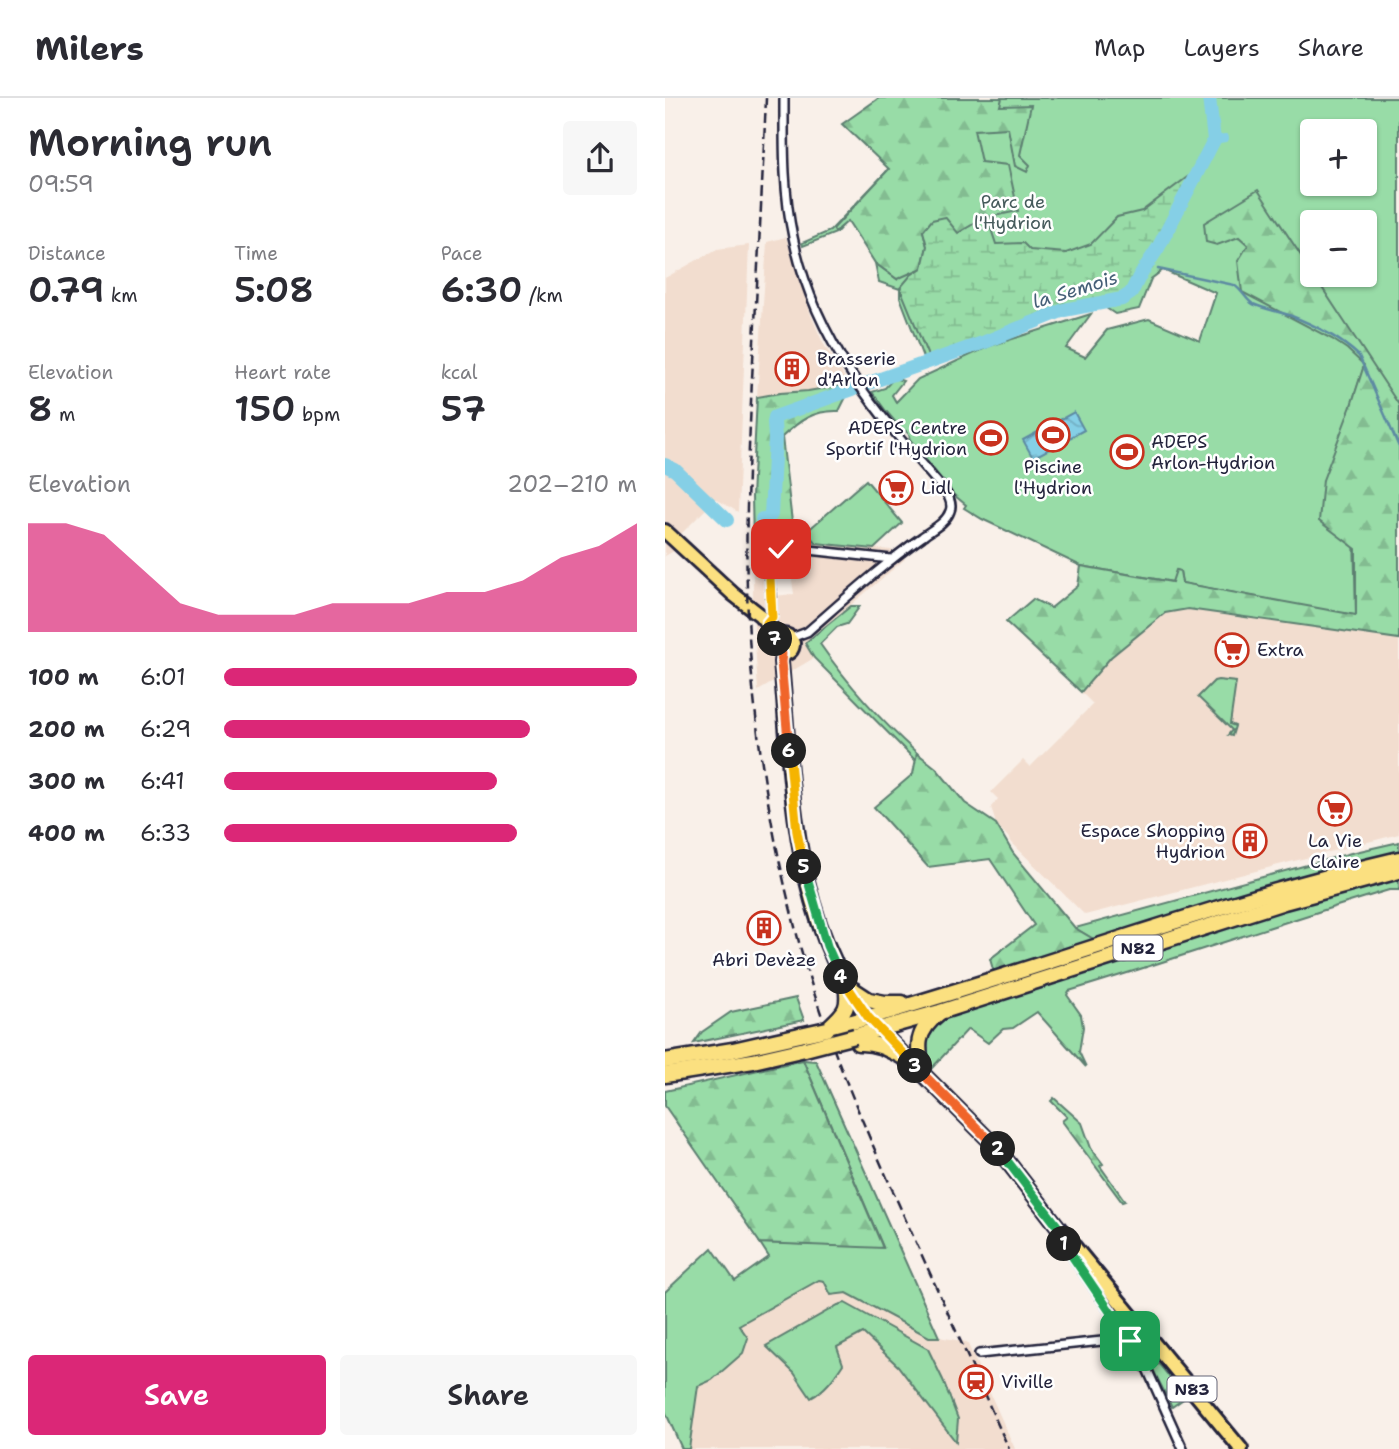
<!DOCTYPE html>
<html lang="en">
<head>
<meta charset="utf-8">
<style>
	body { margin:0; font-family:"Shantell Sans",sans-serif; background:#f7f7f7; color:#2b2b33; height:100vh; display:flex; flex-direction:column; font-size:26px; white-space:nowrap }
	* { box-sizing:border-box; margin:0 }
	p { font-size:23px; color:#7c7c81 }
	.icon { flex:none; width:38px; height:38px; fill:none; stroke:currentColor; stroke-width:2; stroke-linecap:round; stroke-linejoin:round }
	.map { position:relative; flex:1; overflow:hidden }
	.panel { display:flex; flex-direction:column; background:#fff; width:665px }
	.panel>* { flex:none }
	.fabs { position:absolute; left:635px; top:21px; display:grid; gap:14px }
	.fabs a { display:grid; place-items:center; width:77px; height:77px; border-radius:7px; background:#fff; box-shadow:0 2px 5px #0004; font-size:35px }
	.pin { position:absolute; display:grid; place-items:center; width:60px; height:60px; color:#fff; margin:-30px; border-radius:14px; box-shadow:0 4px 10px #0006 }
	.km { position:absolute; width:35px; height:35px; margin:-18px; border-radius:50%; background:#222; color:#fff; font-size:19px; line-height:35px; text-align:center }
	.round { display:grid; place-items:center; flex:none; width:74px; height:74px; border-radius:7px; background:#f7f7f7 }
	.overview { display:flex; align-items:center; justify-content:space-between; height:119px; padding:0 28px }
	h1 { font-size:38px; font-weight:600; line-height:52px }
	.metrics { display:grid; grid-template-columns:repeat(3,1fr); gap:10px; height:119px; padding:7px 28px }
	.metrics div { display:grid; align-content:center }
	.metrics b { font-size:35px; font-weight:600 }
	.metrics small { font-size:19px; font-weight:400 }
	.metrics p { font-size:19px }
	.chart { height:196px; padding:14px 28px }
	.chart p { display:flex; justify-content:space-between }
	.chart svg { width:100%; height:126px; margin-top:7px; fill:#db2777; opacity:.7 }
	.button { display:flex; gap:14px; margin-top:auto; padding:14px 28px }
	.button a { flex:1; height:80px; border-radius:7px; background:#db2777; color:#fff; font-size:28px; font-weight:600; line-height:80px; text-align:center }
	.button a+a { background:#f7f7f7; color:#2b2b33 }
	ul { padding:0 28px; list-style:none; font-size:23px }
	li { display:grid; grid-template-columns:112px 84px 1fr; align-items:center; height:52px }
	li i { height:18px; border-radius:9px; background:#db2777 }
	header { display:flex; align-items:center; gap:42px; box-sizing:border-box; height:98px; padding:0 35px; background:#fff; border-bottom:2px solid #e1e1e2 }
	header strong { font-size:33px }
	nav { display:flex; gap:38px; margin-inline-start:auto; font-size:24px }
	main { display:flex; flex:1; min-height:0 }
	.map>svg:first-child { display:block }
	.built { fill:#f2ddcf; fill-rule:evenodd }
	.green { fill:#98dca7; stroke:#5d7f71; stroke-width:2; fill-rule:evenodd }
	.forest { fill:url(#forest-firs); stroke:#5d7f71; stroke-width:2 }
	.wetland { fill:url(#wetland-marsh); stroke:#5d7f71; stroke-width:2 }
	.water { fill:url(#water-waves); stroke:#5d8aa2; stroke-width:2 }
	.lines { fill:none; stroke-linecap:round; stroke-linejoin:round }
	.stream { stroke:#5d8aa2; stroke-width:2.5 }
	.canal { stroke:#85cfe6; stroke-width:8 }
	.river { stroke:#85cfe6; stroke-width:14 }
	.street-casing { stroke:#22223b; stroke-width:12 }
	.primary-casing { stroke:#22223b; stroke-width:18 }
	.highway-casing { stroke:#22223b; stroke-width:19 }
	.street { stroke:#fff; stroke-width:7 }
	.primary { stroke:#fbe080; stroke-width:12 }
	.highway { stroke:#fbe080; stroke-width:14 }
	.rail { stroke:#22223b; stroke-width:2.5; stroke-dasharray:10 5; stroke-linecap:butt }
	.highway-bridge-casing { stroke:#22223b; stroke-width:19; stroke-linecap:butt }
	.highway-bridge { stroke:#fbe080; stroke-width:14 }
	.split-1-casing { stroke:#fff; stroke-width:14 }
	.split-2-casing { stroke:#fff; stroke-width:14 }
	.split-3-casing { stroke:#fff; stroke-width:14 }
	.split-4-casing { stroke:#fff; stroke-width:14 }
	.split-5-casing { stroke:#fff; stroke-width:14 }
	.split-6-casing { stroke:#fff; stroke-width:14 }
	.split-7-casing { stroke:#fff; stroke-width:14 }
	.split-8-casing { stroke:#fff; stroke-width:14 }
	.split-1 { stroke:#22a559; stroke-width:9 }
	.split-2 { stroke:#22a559; stroke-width:9 }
	.split-3 { stroke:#f0652b; stroke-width:9 }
	.split-4 { stroke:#f5b400; stroke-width:9 }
	.split-5 { stroke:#22a559; stroke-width:9 }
	.split-6 { stroke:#f5b400; stroke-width:9 }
	.split-7 { stroke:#f0652b; stroke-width:9 }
	.split-8 { stroke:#f5b400; stroke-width:9 }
	.labels { text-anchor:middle; stroke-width:5; stroke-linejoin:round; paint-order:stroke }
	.shield { fill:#fff; stroke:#646476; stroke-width:2 }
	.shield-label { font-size:16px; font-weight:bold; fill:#22223b }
	.park-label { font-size:18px; fill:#455a5b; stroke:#fff }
	.poi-label { font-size:18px; fill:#22223b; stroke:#fff; text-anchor:start }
	.water-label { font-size:19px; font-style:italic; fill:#455f77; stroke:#fff }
</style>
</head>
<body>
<header>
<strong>Milers</strong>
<nav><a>Map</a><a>Layers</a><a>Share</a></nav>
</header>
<main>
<section class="panel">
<div class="overview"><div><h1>Morning run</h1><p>09:59</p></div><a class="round"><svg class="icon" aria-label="share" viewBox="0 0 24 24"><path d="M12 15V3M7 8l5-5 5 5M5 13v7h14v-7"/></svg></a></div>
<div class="metrics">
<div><p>Distance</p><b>0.79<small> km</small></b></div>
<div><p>Time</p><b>5:08</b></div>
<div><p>Pace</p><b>6:30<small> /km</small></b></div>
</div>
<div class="metrics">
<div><p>Elevation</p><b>8<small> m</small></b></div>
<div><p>Heart rate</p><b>150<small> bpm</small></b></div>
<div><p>kcal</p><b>57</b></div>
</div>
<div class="chart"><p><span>Elevation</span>202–210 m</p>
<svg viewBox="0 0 160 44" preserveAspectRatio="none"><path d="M0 44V6L10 6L20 10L30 22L40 34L50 38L60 38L70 38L80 34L90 34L100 34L110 30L120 30L130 26L140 18L150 14L160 6V44z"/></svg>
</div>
<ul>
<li><b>100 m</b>6:01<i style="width:100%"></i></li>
<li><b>200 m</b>6:29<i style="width:74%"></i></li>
<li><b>300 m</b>6:41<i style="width:66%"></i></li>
<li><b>400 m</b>6:33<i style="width:71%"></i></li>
</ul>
<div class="button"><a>Save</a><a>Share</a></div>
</section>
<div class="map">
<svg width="734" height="1351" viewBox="0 0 734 1351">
	<defs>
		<pattern id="forest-firs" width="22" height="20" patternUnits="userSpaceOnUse" patternTransform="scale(1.75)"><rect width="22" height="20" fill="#98dca7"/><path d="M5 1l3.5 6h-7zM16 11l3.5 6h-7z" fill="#83bc91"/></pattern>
		<pattern id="wetland-marsh" width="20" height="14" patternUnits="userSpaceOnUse" patternTransform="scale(1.75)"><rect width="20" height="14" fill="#98dca7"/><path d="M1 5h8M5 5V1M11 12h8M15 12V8" fill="none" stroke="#83bc91"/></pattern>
		<pattern id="water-waves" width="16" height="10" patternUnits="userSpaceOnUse" patternTransform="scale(1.75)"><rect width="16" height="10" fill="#85cfe6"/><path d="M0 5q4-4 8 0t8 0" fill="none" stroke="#73b1c6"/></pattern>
	</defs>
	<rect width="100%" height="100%" fill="#f9f0e9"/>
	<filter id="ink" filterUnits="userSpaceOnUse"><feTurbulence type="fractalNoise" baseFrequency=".0143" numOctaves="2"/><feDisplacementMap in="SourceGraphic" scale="14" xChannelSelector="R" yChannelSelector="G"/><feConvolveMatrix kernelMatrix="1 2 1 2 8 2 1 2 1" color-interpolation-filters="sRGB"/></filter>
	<g filter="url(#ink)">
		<!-- built -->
		<g class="built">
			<polygon points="121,139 146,217 158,245 184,286 143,293 115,295 92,299 102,144"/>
			<polygon points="84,147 73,414 51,401 12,440 9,453 0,458 0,180 52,151"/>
			<path d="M112,444l39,1 75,7 14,9 -99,84 8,15 -56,33 -5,-82v-66zM119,473l8,9 2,14 -20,2 -1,-24z"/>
			<polygon points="523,510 734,541 734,736 420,817 347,745 343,739 331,726 326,709 333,701 326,694 358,662 365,669 428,606 416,594 446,559 500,515"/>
			<polygon points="154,1182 159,1183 166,1197 182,1195 263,1239 274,1239 302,1244 350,1351 24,1351 33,1288 47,1282 74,1227"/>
		</g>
		<!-- green -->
		<g class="green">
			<path d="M285,0h449v358l-35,-89 -13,39 5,210 -174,-33 -2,-12 -3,-1 -4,12 -92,-16 -99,-47 -18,-11 2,-3 -12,-10 -45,-57 1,-2 -4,-5 -2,1 -18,-21 -14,-19 13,-4 9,-10 9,3 -11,14 4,7 22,-23 72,-33 101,-32 -25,34 19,9 22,-27 42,-11 51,22 16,-48 -53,-23 -12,9 -12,30 -24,5 -12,-8 -27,4 -89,33 -60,25 -27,-71v-8l-21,-7 -4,-19 22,16 -1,-112 -60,66 -33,13 -1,-3 28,-12 56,-59 14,-24zM648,33h52v53h-52zM648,124h52v53h-52z"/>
			<polygon points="201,382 237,425 209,451 151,445 141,434"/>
			<path d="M186,508h9l-13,18 -10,3 -17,17c27,39 61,77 97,109l-1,8 -102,-103 -9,-15z"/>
			<polygon points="553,582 571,584 565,626 570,628 567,638 563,637 567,632 533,599 549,583"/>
			<path d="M734,744v10c-103,24 -203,57 -304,88l-20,-12 276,-75z"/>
			<path d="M734,780v12h-10c-107,32 -213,69 -320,101l-2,4 14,20 2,12 -4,25 7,15 -49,-55 -24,16 -10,1 -15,14 -20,-14 -36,39 -5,-5 -2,-30 16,-16 350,-110z"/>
			<polygon points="138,962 151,963 274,1239 264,1239 182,1195 166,1197 159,1183 154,1182 74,1227 83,1240 78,1255 47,1282 33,1288 24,1351 17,1351 0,1313 0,1194 47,1150 70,1183 104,1159 95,1145 218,1149"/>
			<path d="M180,1205l83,46 15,31 15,39 -2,23 -58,-76 -35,-33 -26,14 6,17c-9,14 -18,26 -32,34l-17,-25 -28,-27 72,-41z"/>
			<polygon points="481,1250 488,1259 486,1261 491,1267 494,1266 521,1299 507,1309 478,1252"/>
		</g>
		<!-- forest -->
		<g class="forest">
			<polygon points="214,0 337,0 335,8 366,7 355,57 365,67 362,74 350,68 343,30 309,32 316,64 343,67 353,113 319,120 293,136 258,133 262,148 257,170 232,181 210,165 183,123 170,134 168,131 224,71 177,26"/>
			<polygon points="593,92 734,307 734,541 523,511 500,515 446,559 416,594 341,524 368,501 386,510 413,488 416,468 507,484 511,472 515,473 517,485 691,517 691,451 654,423 658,382 686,308 699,267 682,251 667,241 577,194 573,163 583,147 574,139 552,147 541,144 539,125"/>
			<path d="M184,286l2,3 -12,24c-25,-1 -39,9 -57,26l10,85 -4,15 -11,5 -24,1 -1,-46 5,-100 23,-4 28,-2z"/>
			<polygon points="252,655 271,670 300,705 331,726 348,755 410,830 430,842 329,875 325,861 369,827 325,761 263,769 209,709 248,676"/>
			<polygon points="131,900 139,922 29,945 37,934 66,914"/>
			<polygon points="138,962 218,1150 95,1145 0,1008 0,993"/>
			<polygon points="389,1000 417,1025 426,1050 438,1066 435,1068 460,1103 457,1104 397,1023 402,1019 386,1003"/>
		</g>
		<!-- wetland -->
		<polygon class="wetland" points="533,71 493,150 474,179 466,195 457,201 399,212 320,244 265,263 235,190 246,177 257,170 262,148 258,133 267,122 280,119 293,135 319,120 323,122 331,146 358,145 365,152 401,155 426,146 452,119 477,113"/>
		<!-- water -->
		<polygon class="water" points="409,314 419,332 368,360 358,342"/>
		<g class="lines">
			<!-- stream -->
			<g class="stream">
				<polyline points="481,169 487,170"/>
				<path d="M493,171l76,16c8,5 13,16 19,19 11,5 24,7 36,11 26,10 50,22 70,41l40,91"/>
			</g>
			<!-- canal -->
			<polyline class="canal" points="549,42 560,40"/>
			<!-- river -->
			<g class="river">
				<polyline points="201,286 320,244 399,212 457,201 466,195 474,179 493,150 549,42 544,0"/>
				<polyline points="0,367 10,372 62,422"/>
				<polyline points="97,421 101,421 106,417 110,340 109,324 110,319 188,291"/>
			</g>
			<defs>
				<g id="street">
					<path d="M119,0c0,46 -1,93 9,139 22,105 84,176 152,254 4,6 8,13 5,20 -4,12 -19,19 -28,26 -41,29 -77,62 -115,95l-16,6"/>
					<path d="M102,525l5,-6 -3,-57c5,-9 11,-11 22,-12l100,11"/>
					<polyline points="396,1137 399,1146 465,1243 483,1273 518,1351"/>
					<polyline points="314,1256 437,1243 460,1236"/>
				</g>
				<g id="primary">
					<polyline points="0,433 68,496 95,517 113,538"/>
					<path d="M113,538l4,-1 6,1 5,7c0,7 -4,11 -11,11"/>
					<path d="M117,556l-1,8c11,123 11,270 98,368l118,118 62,80 182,221"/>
				</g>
				<g id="highway">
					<polyline points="181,887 204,902 220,905 237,905"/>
					<path d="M163,930c17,-16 22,-19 18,-43"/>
					<path d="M162,931c192,-52 378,-125 572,-170"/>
					<polyline points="190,938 275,914 619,804 734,773"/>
					<path d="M193,945c21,-1 33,8 51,17"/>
					<polyline points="0,963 68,952 135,937"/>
					<path d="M258,976c-6,-28 -8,-42 16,-61"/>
					<polyline points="0,977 88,963 140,951"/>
				</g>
			</defs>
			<!-- street casing -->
			<use href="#street" class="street-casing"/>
			<!-- primary casing -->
			<use href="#primary" class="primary-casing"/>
			<!-- highway casing -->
			<use href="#highway" class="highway-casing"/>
			<!-- street -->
			<use href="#street" class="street"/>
			<!-- primary -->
			<use href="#primary" class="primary"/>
			<!-- highway -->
			<use href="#highway" class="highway"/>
			<!-- rail -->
			<path class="rail" d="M101,0c-4,94 -9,187 -14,281 -3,70 -7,140 -5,210 3,112 19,225 47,334 26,105 70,203 114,302 34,74 67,149 101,224"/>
			<defs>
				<g id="highway-bridge">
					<polyline points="135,937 162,931"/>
					<polyline points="140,951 190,938"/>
				</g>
			</defs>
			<!-- highway-bridge casing -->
			<use href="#highway-bridge" class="highway-bridge-casing"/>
			<!-- highway-bridge -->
			<use href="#highway-bridge" class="highway-bridge"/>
		</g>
	</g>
	<g class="lines" filter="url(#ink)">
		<defs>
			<polyline id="split-1" points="399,1146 465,1243"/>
			<polyline id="split-2" points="333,1051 394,1130 399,1146"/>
			<polyline id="split-3" points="250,968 333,1051"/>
			<polyline id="split-4" points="176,879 203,919 250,968"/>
			<polyline id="split-5" points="139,769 162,848 176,879"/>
			<polyline id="split-6" points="124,653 132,734 139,769"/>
			<polyline id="split-7" points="110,541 108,545 110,551 117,556 116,564 124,653"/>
			<polyline id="split-8" points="110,541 113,538 102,525 107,519 104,462 108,455 116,451"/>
		</defs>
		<!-- split-1 casing -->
		<use href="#split-1" class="split-1-casing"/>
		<!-- split-2 casing -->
		<use href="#split-2" class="split-2-casing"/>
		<!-- split-3 casing -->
		<use href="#split-3" class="split-3-casing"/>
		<!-- split-4 casing -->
		<use href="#split-4" class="split-4-casing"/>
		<!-- split-5 casing -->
		<use href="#split-5" class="split-5-casing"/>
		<!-- split-6 casing -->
		<use href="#split-6" class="split-6-casing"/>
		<!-- split-7 casing -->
		<use href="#split-7" class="split-7-casing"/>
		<!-- split-8 casing -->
		<use href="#split-8" class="split-8-casing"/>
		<!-- split-1 -->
		<use href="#split-1" class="split-1"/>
		<!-- split-2 -->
		<use href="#split-2" class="split-2"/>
		<!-- split-3 -->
		<use href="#split-3" class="split-3"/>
		<!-- split-4 -->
		<use href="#split-4" class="split-4"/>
		<!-- split-5 -->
		<use href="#split-5" class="split-5"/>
		<!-- split-6 -->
		<use href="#split-6" class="split-6"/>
		<!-- split-7 -->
		<use href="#split-7" class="split-7"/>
		<!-- split-8 -->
		<use href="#split-8" class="split-8"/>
	</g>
	<!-- icons -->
	<defs>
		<symbol id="building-ring" viewBox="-11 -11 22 22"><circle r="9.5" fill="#fff" stroke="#c8321e" stroke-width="1.5"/><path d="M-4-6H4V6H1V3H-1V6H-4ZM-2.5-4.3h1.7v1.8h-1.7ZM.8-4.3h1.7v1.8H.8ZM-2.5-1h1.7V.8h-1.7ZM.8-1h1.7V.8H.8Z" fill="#c8321e"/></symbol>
		<symbol id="stadium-ring" viewBox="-11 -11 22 22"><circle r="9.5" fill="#fff" stroke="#c8321e" stroke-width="1.5"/><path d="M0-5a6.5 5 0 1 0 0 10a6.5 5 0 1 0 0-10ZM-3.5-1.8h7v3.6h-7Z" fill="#c8321e"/></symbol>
		<symbol id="supermarket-ring" viewBox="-11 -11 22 22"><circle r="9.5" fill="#fff" stroke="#c8321e" stroke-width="1.5"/><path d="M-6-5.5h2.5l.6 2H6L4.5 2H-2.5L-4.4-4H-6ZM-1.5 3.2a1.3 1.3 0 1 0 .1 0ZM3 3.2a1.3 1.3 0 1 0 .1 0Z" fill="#c8321e"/></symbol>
		<symbol id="station-ring" viewBox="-11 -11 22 22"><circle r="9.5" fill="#fff" stroke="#c8321e" stroke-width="1.5"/><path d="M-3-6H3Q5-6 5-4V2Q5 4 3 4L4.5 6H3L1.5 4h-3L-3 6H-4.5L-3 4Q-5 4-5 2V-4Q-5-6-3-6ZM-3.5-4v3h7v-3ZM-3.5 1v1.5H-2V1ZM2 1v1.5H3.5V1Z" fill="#c8321e"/></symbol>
	</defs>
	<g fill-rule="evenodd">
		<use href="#building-ring" x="108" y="252" width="38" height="38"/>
		<use href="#stadium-ring" x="369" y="318" width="38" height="38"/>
		<use href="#stadium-ring" x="307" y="321" width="38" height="38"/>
		<use href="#stadium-ring" x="443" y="335" width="38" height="38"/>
		<use href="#supermarket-ring" x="212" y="371" width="38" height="38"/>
		<use href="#supermarket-ring" x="548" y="533" width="38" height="38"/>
		<use href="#supermarket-ring" x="651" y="692" width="38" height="38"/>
		<use href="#building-ring" x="566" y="724" width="38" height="38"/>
		<use href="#building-ring" x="80" y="811" width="38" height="38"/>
		<use href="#station-ring" x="292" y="1265" width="38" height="38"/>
	</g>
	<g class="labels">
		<!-- shield labels -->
		<g class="shield">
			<rect x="448.5" y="837.5" width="49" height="25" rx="5"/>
			<rect x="502.5" y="1278.5" width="49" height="25" rx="5"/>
		</g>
		<g class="shield-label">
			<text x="473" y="856">N82</text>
			<text x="527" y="1297">N83</text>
		</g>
		<!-- park labels -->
		<g class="park-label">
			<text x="348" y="110">Parc de<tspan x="348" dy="21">l'Hydrion</tspan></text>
		</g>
		<!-- poi labels -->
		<g class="poi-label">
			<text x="152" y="267">Brasserie<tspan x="152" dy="21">d'Arlon</tspan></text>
			<text x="302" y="336" text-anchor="end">ADEPS Centre<tspan x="302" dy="21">Sportif l'Hydrion</tspan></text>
			<text x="486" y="350">ADEPS<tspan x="486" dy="21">Arlon-Hydrion</tspan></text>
			<text x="388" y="375" text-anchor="middle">Piscine<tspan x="388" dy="21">l'Hydrion</tspan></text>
			<text x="256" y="396">Lidl</text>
			<text x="592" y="558">Extra</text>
			<text x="560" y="739" text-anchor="end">Espace Shopping<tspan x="560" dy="21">Hydrion</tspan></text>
			<text x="670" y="749" text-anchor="middle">La Vie<tspan x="670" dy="21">Claire</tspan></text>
			<text x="99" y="868" text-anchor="middle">Abri Devèze</text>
			<text x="336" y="1290">Viville</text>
		</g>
		<!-- water labels -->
		<g class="water-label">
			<text transform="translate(410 191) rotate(-17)" y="7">la Semois</text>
		</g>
	</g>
</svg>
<div class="fabs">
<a>+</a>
<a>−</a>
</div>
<div class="pin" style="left:465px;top:1243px;background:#1e9e55"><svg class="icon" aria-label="arrive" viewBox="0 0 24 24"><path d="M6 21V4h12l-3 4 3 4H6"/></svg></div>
<div class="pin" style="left:116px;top:451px;background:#d93025"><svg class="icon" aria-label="check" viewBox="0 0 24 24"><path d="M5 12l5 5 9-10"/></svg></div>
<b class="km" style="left:399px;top:1146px">1</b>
<b class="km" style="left:333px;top:1051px">2</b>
<b class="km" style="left:250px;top:968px">3</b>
<b class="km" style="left:176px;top:879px">4</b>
<b class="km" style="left:139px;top:769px">5</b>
<b class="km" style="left:124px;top:653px">6</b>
<b class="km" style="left:110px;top:541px">7</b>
</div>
</main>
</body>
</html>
